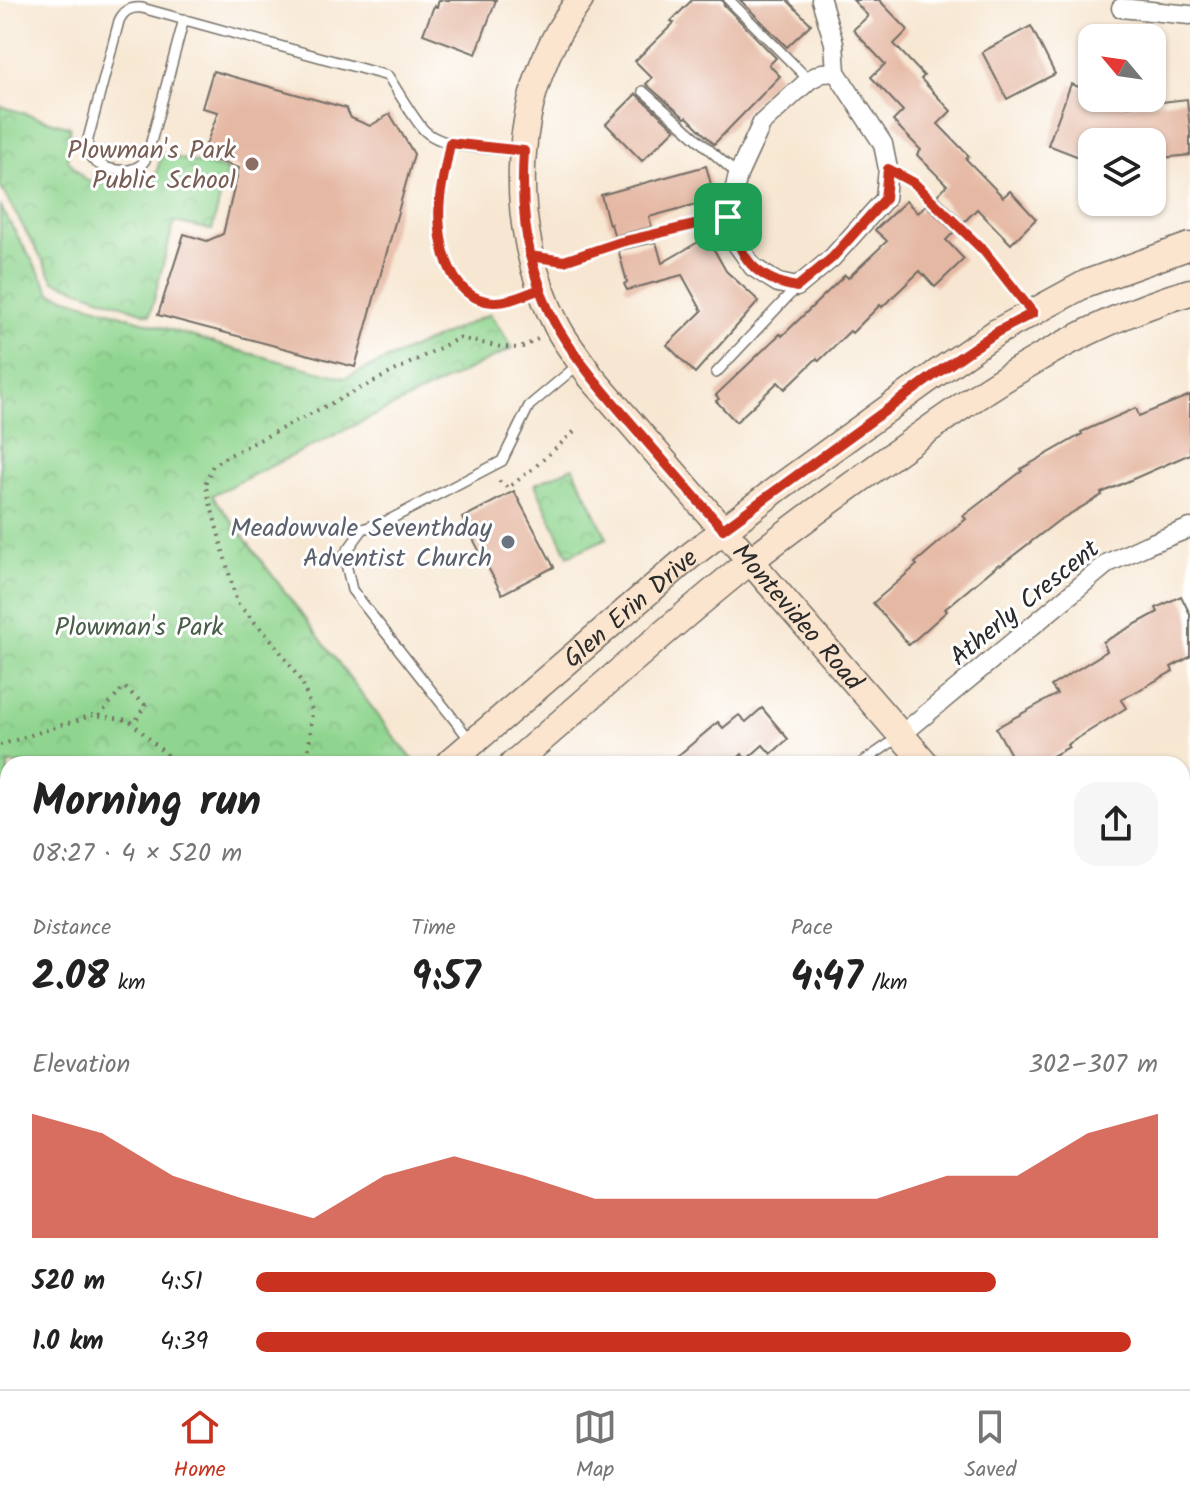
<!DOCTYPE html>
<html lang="en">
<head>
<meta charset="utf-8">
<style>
	body { margin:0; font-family:Kalam,sans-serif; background:#f6f6f6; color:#222; height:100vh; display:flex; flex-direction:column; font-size:30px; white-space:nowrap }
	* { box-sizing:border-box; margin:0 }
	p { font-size:26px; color:#767676 }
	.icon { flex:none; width:44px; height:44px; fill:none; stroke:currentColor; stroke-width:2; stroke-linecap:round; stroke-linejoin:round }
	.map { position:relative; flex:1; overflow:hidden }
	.drawer { position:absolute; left:0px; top:756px; width:1190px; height:634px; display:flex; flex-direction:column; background:#fff; border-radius:24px 24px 0 0; box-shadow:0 2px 6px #0004 }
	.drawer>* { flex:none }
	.needle { width:52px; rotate:299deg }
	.fabs { position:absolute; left:1078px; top:24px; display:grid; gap:16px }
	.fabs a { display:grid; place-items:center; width:88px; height:88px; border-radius:16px; background:#fff; box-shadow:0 2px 6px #0004; font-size:40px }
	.pin { position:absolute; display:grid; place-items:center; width:68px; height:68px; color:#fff; margin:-34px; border-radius:16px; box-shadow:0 4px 12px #0006 }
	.round { display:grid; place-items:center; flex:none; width:84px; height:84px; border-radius:24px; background:#f6f6f6 }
	.head { display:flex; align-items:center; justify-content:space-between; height:136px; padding:0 32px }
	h1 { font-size:44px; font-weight:700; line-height:60px }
	.stats { display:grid; grid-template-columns:repeat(3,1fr); gap:12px; height:136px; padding:8px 32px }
	.stats div { display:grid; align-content:center }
	.stats b { font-size:40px; font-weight:700 }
	.stats small { font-size:22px; font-weight:400 }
	.stats p { font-size:22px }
	.chart { height:224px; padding:16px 32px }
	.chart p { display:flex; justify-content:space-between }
	.chart svg { width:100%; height:144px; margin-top:8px; fill:#c8321e; opacity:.7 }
	ul { padding:0 32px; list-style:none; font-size:26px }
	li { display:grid; grid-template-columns:128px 96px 1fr; align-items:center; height:60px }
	li i { height:20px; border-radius:10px; background:#c8321e }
	.menu { display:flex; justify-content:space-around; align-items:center; height:112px; border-top:2px solid #e0e0e0; background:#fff; font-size:22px; color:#767676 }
	.menu a { display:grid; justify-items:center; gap:4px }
	.menu .selected { color:#c8321e }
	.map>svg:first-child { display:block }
	.park { fill:url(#park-crowns); stroke:#5e805d; stroke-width:2 }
	.building { fill:#e5b8a3 }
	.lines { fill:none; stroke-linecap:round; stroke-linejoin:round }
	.lane-casing { stroke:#726d65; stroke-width:12 }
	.street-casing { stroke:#726d65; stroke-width:21 }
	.secondary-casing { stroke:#726d65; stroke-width:29 }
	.path { stroke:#726d65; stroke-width:4; stroke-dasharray:2 6; stroke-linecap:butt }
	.lane { stroke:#fff; stroke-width:9 }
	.street { stroke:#fff; stroke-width:18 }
	.secondary { stroke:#fbe5cf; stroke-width:26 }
	.route-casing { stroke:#fff; stroke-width:16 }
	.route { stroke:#c8321e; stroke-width:10 }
	.education-dot { fill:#8d6e63; stroke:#fff; stroke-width:3 }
	.worship-dot { fill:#6b7280; stroke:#fff; stroke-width:3 }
	.labels { text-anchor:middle; stroke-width:6; stroke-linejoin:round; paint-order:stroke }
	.education-label { font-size:26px; fill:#785e54; stroke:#fff; text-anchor:end }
	.worship-label { font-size:26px; fill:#5b616d; stroke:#fff; text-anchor:end }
	.street-label { font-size:26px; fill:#2b2b2b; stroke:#fff }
	.park-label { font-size:26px; fill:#495e49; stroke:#fff }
</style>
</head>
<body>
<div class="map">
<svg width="1190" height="1389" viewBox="0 0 1190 1389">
	<defs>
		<pattern id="park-crowns" width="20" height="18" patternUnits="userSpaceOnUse" patternTransform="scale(2)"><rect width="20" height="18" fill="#90d58f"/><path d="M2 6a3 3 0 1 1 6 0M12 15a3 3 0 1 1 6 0" fill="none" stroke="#7cb77c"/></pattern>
	</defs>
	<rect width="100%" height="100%" fill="#fff"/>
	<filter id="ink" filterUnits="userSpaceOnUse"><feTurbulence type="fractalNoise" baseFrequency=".0125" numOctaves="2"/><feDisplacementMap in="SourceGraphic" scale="16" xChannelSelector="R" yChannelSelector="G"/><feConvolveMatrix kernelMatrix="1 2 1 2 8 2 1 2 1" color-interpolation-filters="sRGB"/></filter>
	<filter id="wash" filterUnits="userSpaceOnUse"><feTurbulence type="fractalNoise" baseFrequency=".006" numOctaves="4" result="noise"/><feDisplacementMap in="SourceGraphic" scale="32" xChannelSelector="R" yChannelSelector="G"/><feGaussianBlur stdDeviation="1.8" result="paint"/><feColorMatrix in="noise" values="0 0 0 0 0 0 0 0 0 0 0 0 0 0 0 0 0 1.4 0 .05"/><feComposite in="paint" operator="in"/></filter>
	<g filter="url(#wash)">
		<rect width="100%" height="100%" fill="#f7e7d2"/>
		<!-- park -->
		<g class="park">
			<polygon points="0,106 70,127 68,160 85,180 136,190 154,180 162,154 227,170 212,230 174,222 150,315 54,281 0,186"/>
			<polygon points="0,206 51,293 233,349 345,378 490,314 513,348 212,495 398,742 417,764 8,764 8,791 0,791"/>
			<polygon points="573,467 607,538 568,556 535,484"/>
			<polygon points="451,1382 914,1382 914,1389 449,1389"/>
		</g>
		<g id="blocks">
			<!-- building -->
			<g class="building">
				<polygon points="439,0 496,0 476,54 423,34 434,6 437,7"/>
				<polygon points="692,0 722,0 724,5 776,58 769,65 780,76 714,144 687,117 685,118 646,84 652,78 635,61 674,23 671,21"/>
				<polygon points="740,0 787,0 811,24 787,47"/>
				<polygon points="853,0 879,0 908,30 894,44 924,76 921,79 951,111 938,124 969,156 966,159 1003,197 1010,191 1036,219 1011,244 977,209 964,222 937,195 947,185 917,155 921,150 893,121 903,111 871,77 885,64 853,30 868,16"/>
				<polygon points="1031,26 1055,74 1007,99 982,52"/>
				<polygon points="213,71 346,108 351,118 370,126 390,114 414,154 355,367 158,315 184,234 207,241 223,234 239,168 202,156 218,112 202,108"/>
				<polygon points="1071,84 1092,92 1092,98 1107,98 1128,106 1187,99 1190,130 1190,155 1152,159 1152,142 1092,142 1092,162 1048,145"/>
				<polygon points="636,94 675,129 642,161 606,124"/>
				<polygon points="706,166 715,199 649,217 652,227 619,235 615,238 611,224 609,225 601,195"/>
				<polygon points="906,201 918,213 926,205 954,232 946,240 964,259 935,287 920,271 882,307 880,305 852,333 850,331 819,361 817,358 785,389 778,382 736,422 716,401 719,399 716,395 780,334 782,336 845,275 848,278 887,241 875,230"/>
				<polygon points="707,237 726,271 759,301 695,373 667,345 702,311 682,275 627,290 624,284 627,282 618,249 623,249 656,242 662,263"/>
				<polygon points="1190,395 1190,454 1101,493 1102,495 1058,521 1001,565 999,564 945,609 947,611 909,645 873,603 917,565 915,563 966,519 963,516 1022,471 1021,469 1082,434 1081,432 1136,408 1139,416"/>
				<polygon points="514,491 554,567 502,594 462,518"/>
				<polygon points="1181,596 1190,614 1190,657 1171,667 1173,671 1121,700 1126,708 1067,745 1069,747 1038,764 1016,764 996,728 1057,694 1051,686 1107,651 1103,642 1158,612 1156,608"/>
				<polygon points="762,708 788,739 771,754 763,745 746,760 742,754 731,764 668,764 718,722 723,728 739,715 746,722"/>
			</g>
		</g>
	</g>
	<g filter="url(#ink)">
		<use href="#blocks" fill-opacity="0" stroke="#726d65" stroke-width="2"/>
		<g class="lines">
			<defs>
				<g id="lane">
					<polyline points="729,0 809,80"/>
					<path d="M184,19l-37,138c-2,3 -4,7 -8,9 -14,9 -45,3 -51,-14 -1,-4 0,-9 0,-13l31,-118c5,-11 12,-14 23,-13l246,68c11,17 22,37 35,53 19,21 71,19 98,22"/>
					<polyline points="643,91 738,175"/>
					<path d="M450,143c-3,19 -8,38 -10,56 -3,36 6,97 50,103 15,2 34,-8 49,-12"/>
					<polyline points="888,169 914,183 984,251"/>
					<polyline points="621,242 728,217"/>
					<polyline points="716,373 796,288"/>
					<polyline points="471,741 352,590 344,555 363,529 389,520 502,461 529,406 579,364"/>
					<polyline points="860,764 899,737"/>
					<polyline points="0,895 8,898"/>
					<polyline points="0,1059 8,1052"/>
					<polyline points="1182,1317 1190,1313"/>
					<polyline points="86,1382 90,1389"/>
					<polyline points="952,1382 955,1389"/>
					<polyline points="346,1389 349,1382"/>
					<polyline points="1040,1389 1054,1382"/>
				</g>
				<g id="street">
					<polyline points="821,0 834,43 836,72 883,144 888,169 885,199 832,258 797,287 778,283 753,267 736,243 728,217 738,175 762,123 809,80 822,73 836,72"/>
					<polyline points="1121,8 1190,15"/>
					<polyline points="901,735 1108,563 1147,545 1190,528"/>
					<polyline points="1182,920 1190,915"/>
				</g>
				<g id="secondary">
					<path id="s1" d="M580,0c-71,90 -75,226 -23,326 9,18 23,34 34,51l335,387"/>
					<path id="s2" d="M448,764l242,-208 87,-67 160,-116 60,-41 90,-49 103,-37"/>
					<path d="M513,764c78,-67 155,-137 235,-201 39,-32 81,-61 122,-91 97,-72 202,-146 320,-180"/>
					<polyline points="0,1149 8,1142"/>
					<polyline points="0,1205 8,1198"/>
					<polyline points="1182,1230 1190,1248"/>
				</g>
			</defs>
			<!-- lane casing -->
			<use href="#lane" class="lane-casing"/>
			<!-- street casing -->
			<use href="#street" class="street-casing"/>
			<!-- secondary casing -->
			<use href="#secondary" class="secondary-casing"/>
			<!-- path -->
			<g class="path">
				<polyline points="557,260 564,261 606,247"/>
				<polyline points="992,261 1019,295"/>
				<polyline points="499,481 508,488 535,467 578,428"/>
				<polyline points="99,716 124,687 145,705 134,724"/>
				<polyline points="0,745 93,715 129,720 171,759 181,764"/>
				<polyline points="308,757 312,712 303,684 274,643 237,603 205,484 213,465 226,457 459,338 501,347 521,348 538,339"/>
				<polyline points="245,764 308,757 312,764"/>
				<polyline points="0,1241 8,1243"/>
				<polyline points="500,1389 500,1382"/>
			</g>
			<!-- lane -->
			<use href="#lane" class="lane"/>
			<!-- street -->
			<use href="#street" class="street"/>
			<!-- secondary -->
			<use href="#secondary" class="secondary"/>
		</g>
	</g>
	<g class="lines" filter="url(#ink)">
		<defs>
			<path id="route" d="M728,217l-107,25 -57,19 -34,-5 11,33c-15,5 -33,14 -48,13 -47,-3 -57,-67 -53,-104 2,-18 7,-37 10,-55l74,8c-4,61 3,125 35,179 20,33 46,63 71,92 31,36 62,72 93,107l214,-156 60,-41 36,-19 -49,-62 -70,-68 -26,-14 -3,30 -53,59 -35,29c-44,-8 -56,-30 -69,-70"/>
		</defs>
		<!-- route casing -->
		<use href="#route" class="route-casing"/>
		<!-- route -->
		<use href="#route" class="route"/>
	</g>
	<!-- markers -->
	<circle class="education-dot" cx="252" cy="164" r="8"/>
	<circle class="worship-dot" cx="508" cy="542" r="8"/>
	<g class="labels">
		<!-- education labels -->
		<g class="education-label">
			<text x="236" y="158">Plowman's Park<tspan x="236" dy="30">Public School</tspan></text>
		</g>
		<!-- worship labels -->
		<g class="worship-label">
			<text x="492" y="536">Meadowvale Seventhday<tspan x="492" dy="30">Adventist Church</tspan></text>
		</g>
		<!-- street labels -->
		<g class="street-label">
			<text transform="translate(1024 602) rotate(-39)" y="9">Atherly Crescent</text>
			<text dy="9" stroke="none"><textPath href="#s2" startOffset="240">Glen Erin Drive</textPath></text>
			<text dy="9" stroke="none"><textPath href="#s1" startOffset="722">Montevideo Road</textPath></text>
		</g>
		<!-- park labels -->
		<g class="park-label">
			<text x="139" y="635">Plowman's Park</text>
		</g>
	</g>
</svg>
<div class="fabs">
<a><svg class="needle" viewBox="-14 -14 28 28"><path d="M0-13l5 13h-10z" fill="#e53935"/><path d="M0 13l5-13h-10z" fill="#767676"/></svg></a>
<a><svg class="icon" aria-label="layers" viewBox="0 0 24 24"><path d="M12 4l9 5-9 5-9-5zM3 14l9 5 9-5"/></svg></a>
</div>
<div class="pin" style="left:728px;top:217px;background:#1e9e55"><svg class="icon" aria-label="arrive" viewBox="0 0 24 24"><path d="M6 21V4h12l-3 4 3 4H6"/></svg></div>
<section class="drawer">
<div class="head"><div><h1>Morning run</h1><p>08:27 · 4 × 520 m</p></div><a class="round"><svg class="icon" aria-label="share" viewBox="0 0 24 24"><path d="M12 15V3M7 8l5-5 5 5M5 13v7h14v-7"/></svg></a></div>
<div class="stats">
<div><p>Distance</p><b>2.08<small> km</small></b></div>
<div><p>Time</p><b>9:57</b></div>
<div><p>Pace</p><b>4:47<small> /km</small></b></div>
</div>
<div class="chart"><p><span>Elevation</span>302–307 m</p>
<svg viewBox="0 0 160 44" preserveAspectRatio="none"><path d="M0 44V6L10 12L20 25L30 32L40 38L50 25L60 19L70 25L80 32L90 32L100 32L110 32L120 32L130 25L140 25L150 12L160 6V44z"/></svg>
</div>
<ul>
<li><b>520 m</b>4:51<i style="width:82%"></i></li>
<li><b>1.0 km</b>4:39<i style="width:97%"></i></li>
</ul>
</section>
</div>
<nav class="menu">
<a class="selected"><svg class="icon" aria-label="home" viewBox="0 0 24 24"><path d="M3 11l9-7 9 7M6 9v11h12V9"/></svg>Home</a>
<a><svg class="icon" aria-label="map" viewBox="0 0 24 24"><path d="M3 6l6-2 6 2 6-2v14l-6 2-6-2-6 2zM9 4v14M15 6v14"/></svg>Map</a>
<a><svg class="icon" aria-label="saved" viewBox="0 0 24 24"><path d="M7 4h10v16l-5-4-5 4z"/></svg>Saved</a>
</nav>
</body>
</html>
